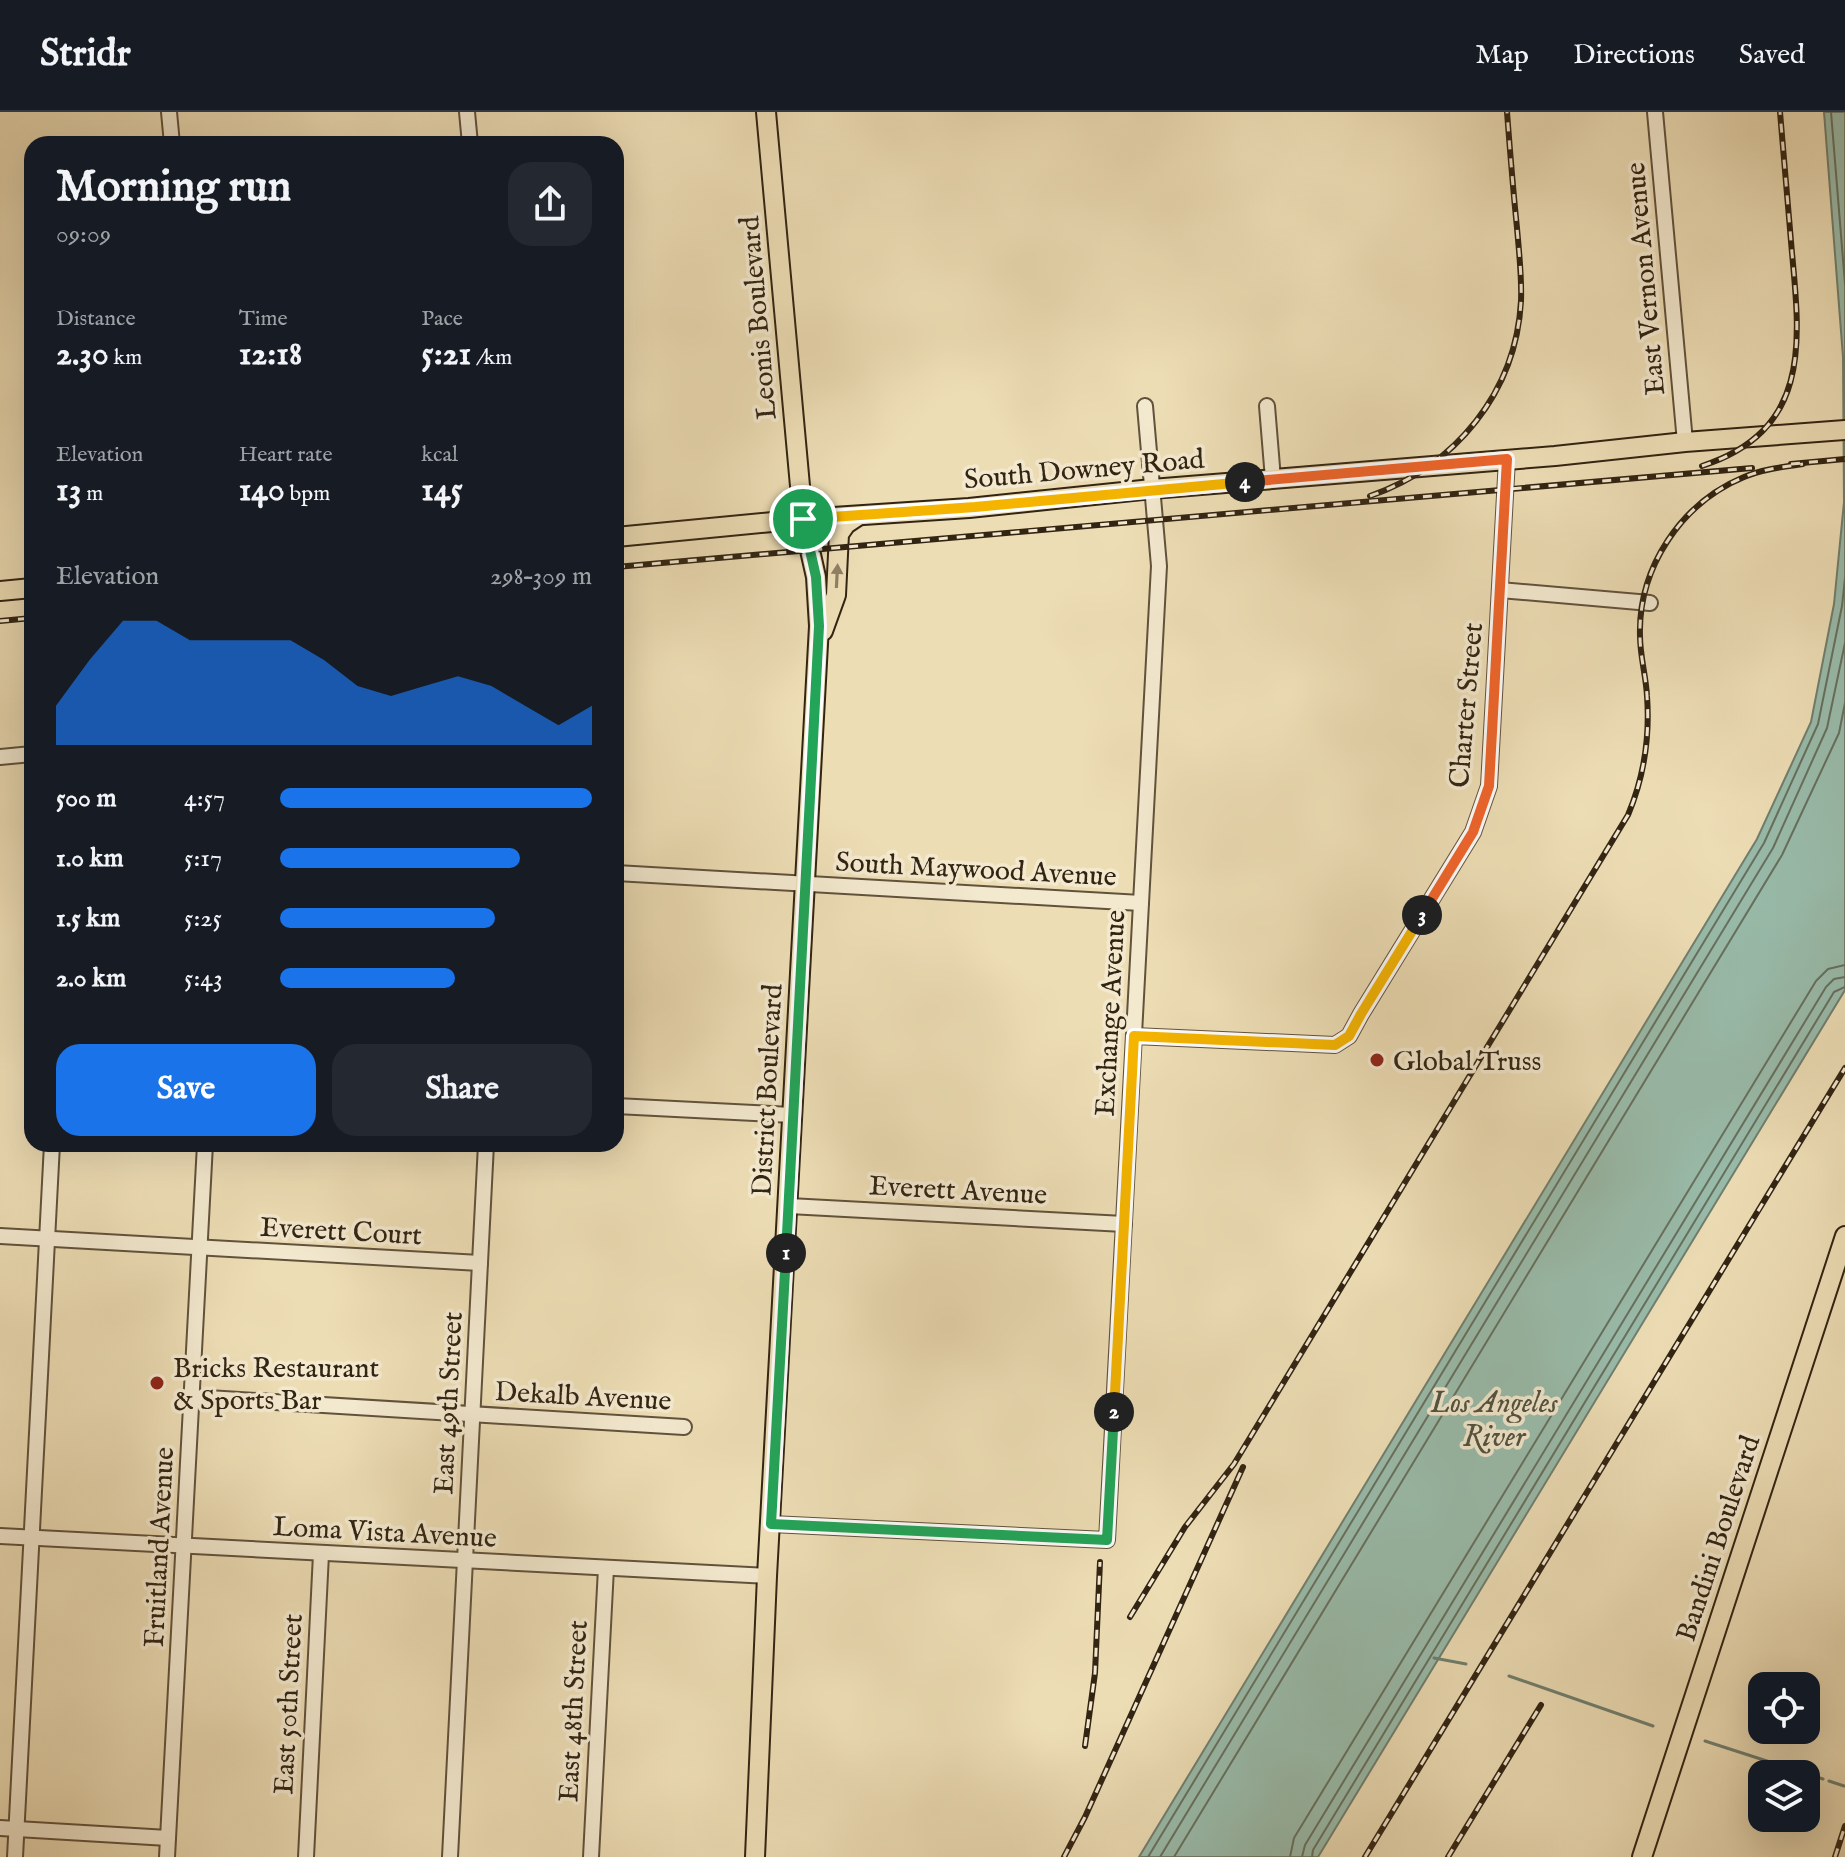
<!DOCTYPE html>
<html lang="en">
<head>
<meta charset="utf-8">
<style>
	body { margin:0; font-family:"IM FELL English",serif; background:#242831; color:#f1f3f6; height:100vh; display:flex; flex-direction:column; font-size:30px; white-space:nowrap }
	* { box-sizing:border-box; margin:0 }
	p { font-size:26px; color:#9ea1a6 }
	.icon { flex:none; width:44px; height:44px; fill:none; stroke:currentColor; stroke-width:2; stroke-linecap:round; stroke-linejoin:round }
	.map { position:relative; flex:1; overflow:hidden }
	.sheet { position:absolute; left:24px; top:24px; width:600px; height:1016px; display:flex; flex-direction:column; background:#171b24; border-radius:24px; box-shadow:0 8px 32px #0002 }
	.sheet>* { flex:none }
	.buttons { position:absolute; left:1748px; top:1560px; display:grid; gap:16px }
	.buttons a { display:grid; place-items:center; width:72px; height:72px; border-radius:16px; background:#171b24; box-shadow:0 8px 32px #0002; font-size:40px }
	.pin { position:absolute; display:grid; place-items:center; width:68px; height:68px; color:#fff; margin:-34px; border:4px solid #fff; border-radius:50%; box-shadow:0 2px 8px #0007 }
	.km { position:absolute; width:40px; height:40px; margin:-20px; border-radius:50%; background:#222; color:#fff; font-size:22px; line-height:40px; text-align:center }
	.round { display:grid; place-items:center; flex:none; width:84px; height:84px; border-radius:24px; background:#242831 }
	.overview { display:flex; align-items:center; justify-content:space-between; height:136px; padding:0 32px }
	h1 { font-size:44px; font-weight:800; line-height:60px }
	.figures { display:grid; grid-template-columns:repeat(3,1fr); gap:12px; height:136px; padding:8px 32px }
	.figures div { display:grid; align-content:center }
	.figures b { font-size:34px; font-weight:800 }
	.figures small { font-size:22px; font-weight:400 }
	.figures p { font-size:22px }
	.chart { height:224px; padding:16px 32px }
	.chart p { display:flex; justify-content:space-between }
	.chart svg { width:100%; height:144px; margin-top:8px; fill:#1a73e8; opacity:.7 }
	.button { display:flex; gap:16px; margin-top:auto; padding:16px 32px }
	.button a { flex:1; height:92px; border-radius:24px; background:#1a73e8; color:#fff; font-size:32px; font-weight:800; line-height:92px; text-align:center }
	.button a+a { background:#242831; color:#f1f3f6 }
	ul { padding:0 32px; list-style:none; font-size:26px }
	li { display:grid; grid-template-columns:128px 96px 1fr; align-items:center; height:60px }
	li i { height:20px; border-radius:10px; background:#1a73e8 }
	header { display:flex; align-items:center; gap:48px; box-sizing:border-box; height:112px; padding:0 40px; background:#171b24; border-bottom:2px solid #363941 }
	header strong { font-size:38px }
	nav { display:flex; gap:44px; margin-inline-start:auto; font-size:28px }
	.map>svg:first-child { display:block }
	.water { fill:#99bcab; stroke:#707f6e; stroke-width:2 }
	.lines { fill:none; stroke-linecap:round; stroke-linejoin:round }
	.shore { stroke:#66705f; stroke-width:2 }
	.stream { stroke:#707f6e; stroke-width:3 }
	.minor-casing { stroke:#61523c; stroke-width:18 }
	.major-casing { stroke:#322413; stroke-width:22 }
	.minor { stroke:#f3e9cf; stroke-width:14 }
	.major { stroke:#edddb5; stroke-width:18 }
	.rail-casing { stroke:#322413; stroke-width:6 }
	.rail { stroke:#f3e9cf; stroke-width:3; stroke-dasharray:9; stroke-linecap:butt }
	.oneway { fill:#908064 }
	.split-1-casing { stroke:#fff; stroke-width:16 }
	.split-2-casing { stroke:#fff; stroke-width:16 }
	.split-3-casing { stroke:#fff; stroke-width:16 }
	.split-4-casing { stroke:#fff; stroke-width:16 }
	.split-5-casing { stroke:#fff; stroke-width:16 }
	.split-1 { stroke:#22a559; stroke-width:10 }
	.split-2 { stroke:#22a559; stroke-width:10 }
	.split-3 { stroke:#f5b400; stroke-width:10 }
	.split-4 { stroke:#f0652b; stroke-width:10 }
	.split-5 { stroke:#f5b400; stroke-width:10 }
	.poi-dot { fill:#8f2418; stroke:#f3e9cf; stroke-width:3 }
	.labels { text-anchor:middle; stroke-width:7; stroke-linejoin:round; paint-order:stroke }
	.street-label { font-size:28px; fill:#322413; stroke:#f3e9cf }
	.poi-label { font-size:28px; fill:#322413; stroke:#f3e9cf; text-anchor:start }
	.water-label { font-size:30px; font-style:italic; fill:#515241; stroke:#f3e9cf }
</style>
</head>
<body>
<header>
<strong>Stridr</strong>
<nav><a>Map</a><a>Directions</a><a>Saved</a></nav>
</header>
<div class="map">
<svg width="1845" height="1745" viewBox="0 0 1845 1745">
	<rect width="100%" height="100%" fill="#edddb5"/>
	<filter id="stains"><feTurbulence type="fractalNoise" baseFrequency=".0025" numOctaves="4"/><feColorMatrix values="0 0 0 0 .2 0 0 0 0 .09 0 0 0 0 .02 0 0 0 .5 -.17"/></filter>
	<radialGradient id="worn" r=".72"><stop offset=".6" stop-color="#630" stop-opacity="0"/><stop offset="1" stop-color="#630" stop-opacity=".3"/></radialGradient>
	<!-- water -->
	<polygon class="water" points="1824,0 1845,0 1845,878 1318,1745 1139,1745 1757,727 1811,610 1834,492 1844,390 1843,245"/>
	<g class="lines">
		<!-- shore -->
		<g class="shore">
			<polyline points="1831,0 1845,172"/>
			<polyline points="1148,1745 1764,731 1818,612 1842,494 1845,466"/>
			<polyline points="1160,1745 1773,736 1827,616 1845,531"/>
			<polyline points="1174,1745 1782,743 1839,621 1845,591"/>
			<polyline points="1290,1745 1294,1726 1816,869 1828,857 1845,853"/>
			<polyline points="1302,1745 1305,1733 1826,875 1834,867 1845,865"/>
			<polyline points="1312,1745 1313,1738 1834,880 1845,875"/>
		</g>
		<!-- stream -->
		<g class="stream">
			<polyline points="1434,1546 1466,1552"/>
			<polyline points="1509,1564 1653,1614"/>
			<polyline points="1705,1629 1770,1650"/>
			<polyline points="1785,1655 1823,1667"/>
			<polyline points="1829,1669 1844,1674"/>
		</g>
		<defs>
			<g id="minor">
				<polyline points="169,0 172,32"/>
				<polyline points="467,0 470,32"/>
				<polyline points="1655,0 1685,330"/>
				<polyline points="1267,294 1273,367"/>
				<polyline points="1500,478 1650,491"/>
				<polyline points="0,645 32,642"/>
				<polyline points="616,761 1141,791"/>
				<polyline points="1134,924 1335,933 1349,924 1361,902 1473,720 1489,674 1507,347"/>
				<polyline points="616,994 792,1003"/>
				<polyline points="789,1094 1124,1112"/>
				<polyline points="0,1124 480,1151"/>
				<polyline points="192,1285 684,1315"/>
				<polyline points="771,1412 1107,1428 1159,454 1145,294"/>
				<polyline points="0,1424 767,1464"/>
				<polyline points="0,1716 168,1726"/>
				<polyline points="15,1745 52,1032"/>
				<polyline points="167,1745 205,1032"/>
				<polyline points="306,1745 321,1442"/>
				<polyline points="450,1745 486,1032"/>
				<polyline points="591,1745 606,1456"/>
			</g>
			<g id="major">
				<polyline points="616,425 803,407 969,396 1152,377 1555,344 1685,330 1845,318"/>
				<polyline points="0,479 32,476"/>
				<polyline points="823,519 836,483 839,422 846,412 858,404"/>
				<polyline points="755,1745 767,1464 819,514 816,465 803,407 766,0"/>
				<polyline points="1642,1745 1845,1124"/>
			</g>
		</defs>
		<!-- minor casing -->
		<use href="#minor" class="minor-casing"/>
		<!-- major casing -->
		<use href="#major" class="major-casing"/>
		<!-- minor -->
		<use href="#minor" class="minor"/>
		<!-- major -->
		<use href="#major" class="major"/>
		<defs>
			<g id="rail">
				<polyline points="1791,352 1845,347"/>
				<path d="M1702,354c107,-35 99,-119 90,-213 -4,-47 -8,-94 -12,-141"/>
				<path d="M1370,384c86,-30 146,-104 151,-195 1,-24 -2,-49 -4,-73 -4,-39 -7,-77 -10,-116"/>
				<polyline points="616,455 1752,356"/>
				<polyline points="0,509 32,506"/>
				<path d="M1130,1505l55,-90 49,-63 394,-649c16,-38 22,-78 19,-119 -1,-20 -7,-40 -7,-60 -2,-68 41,-133 104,-159 19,-8 39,-10 59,-13"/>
				<polyline points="1085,1634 1095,1561 1100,1450"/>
				<polyline points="1064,1745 1085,1705 1243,1355"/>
				<polyline points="1365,1745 1845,956"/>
				<polyline points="1448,1745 1541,1593"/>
				<polyline points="1835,1745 1845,1714"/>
			</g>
		</defs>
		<!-- rail casing -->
		<use href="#rail" class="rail-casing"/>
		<!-- rail -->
		<use href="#rail" class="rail"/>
	</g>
	<!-- one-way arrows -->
	<defs><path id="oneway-solid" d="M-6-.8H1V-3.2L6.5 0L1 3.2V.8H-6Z" transform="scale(2)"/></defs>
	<use class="oneway" href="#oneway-solid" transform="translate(837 464) rotate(-87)"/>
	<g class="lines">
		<defs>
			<polyline id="split-1" points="786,1141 819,514 816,465 803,407"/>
			<polyline id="split-2" points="786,1141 771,1412 1107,1428 1114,1300"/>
			<polyline id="split-3" points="1114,1300 1134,924 1335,933 1349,924 1361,902 1422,803"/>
			<polyline id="split-4" points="1245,370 1507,347 1489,674 1473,720 1422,803"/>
			<polyline id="split-5" points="803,407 975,395 1245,370"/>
		</defs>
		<!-- split-1 casing -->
		<use href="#split-1" class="split-1-casing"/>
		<!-- split-2 casing -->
		<use href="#split-2" class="split-2-casing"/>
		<!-- split-3 casing -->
		<use href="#split-3" class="split-3-casing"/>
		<!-- split-4 casing -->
		<use href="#split-4" class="split-4-casing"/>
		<!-- split-5 casing -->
		<use href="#split-5" class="split-5-casing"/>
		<!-- split-1 -->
		<use href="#split-1" class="split-1"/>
		<!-- split-2 -->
		<use href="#split-2" class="split-2"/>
		<!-- split-3 -->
		<use href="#split-3" class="split-3"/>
		<!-- split-4 -->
		<use href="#split-4" class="split-4"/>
		<!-- split-5 -->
		<use href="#split-5" class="split-5"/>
	</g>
	<!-- markers -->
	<g class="poi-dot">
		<circle cx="1377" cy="948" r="8"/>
		<circle cx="157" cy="1271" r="8"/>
	</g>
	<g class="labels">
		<!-- street labels -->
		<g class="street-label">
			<text transform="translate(1644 167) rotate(-95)" y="10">East Vernon Avenue</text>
			<text transform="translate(757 206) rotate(-95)" y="10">Leonis Boulevard</text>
			<text transform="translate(1084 356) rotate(-5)" y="10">South Downey Road</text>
			<text transform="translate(1465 593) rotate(-85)" y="10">Charter Street</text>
			<text transform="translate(976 756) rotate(3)" y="10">South Maywood Avenue</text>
			<text transform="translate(1109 901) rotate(-87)" y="10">Exchange Avenue</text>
			<text transform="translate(766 978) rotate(-87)" y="10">District Boulevard</text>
			<text transform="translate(958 1077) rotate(3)" y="10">Everett Avenue</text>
			<text transform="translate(341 1118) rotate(3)" y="10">Everett Court</text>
			<text transform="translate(583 1283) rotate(3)" y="10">Dekalb Avenue</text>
			<text transform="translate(447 1291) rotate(-87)" y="10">East 49th Street</text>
			<text transform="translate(385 1419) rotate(3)" y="10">Loma Vista Avenue</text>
			<text transform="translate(1717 1426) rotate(-72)" y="10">Bandini Boulevard</text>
			<text transform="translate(158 1435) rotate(-87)" y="10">Fruitland Avenue</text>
			<text transform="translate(287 1592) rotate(-87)" y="10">East 50th Street</text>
			<text transform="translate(572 1599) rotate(-87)" y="10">East 48th Street</text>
		</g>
		<!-- poi labels -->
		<g class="poi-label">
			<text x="1393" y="958">Global Truss</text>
			<text x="173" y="1265">Bricks Restaurant<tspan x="173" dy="32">&amp; Sports Bar</tspan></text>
		</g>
		<!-- water labels -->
		<g class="water-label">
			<text x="1494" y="1300">Los Angeles<tspan x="1494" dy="34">River</tspan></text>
		</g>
	</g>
	<rect width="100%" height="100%" filter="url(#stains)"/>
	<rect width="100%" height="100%" fill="url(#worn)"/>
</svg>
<div class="buttons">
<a><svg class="icon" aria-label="locate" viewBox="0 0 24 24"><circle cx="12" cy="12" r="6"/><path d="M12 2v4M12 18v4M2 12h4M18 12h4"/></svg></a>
<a><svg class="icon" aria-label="layers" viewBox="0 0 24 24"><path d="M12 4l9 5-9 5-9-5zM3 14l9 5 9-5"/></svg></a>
</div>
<div class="pin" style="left:803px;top:407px;background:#1e9e55"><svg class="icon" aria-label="arrive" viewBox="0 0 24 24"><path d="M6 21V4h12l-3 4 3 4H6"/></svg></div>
<b class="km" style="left:786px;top:1141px">1</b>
<b class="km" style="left:1114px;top:1300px">2</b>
<b class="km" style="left:1422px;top:803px">3</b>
<b class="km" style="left:1245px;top:370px">4</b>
<section class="sheet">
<div class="overview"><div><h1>Morning run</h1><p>09:09</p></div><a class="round"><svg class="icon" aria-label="share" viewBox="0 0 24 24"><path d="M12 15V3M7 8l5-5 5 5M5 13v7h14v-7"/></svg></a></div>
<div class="figures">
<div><p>Distance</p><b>2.30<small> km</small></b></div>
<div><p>Time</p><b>12:18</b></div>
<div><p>Pace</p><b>5:21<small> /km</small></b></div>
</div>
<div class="figures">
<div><p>Elevation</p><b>13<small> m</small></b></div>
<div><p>Heart rate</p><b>140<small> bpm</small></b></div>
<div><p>kcal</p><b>145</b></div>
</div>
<div class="chart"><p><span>Elevation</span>298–309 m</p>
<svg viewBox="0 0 160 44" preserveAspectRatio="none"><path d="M0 44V32L10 18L20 6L30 6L40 12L50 12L60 12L70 12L80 18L90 26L100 29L110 26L120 23L130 26L140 32L150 38L160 32V44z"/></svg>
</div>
<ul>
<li><b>500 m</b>4:57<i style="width:100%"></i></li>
<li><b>1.0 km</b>5:17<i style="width:77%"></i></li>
<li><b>1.5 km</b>5:25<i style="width:69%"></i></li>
<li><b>2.0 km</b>5:43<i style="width:56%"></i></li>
</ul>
<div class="button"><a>Save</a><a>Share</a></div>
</section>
</div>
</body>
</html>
